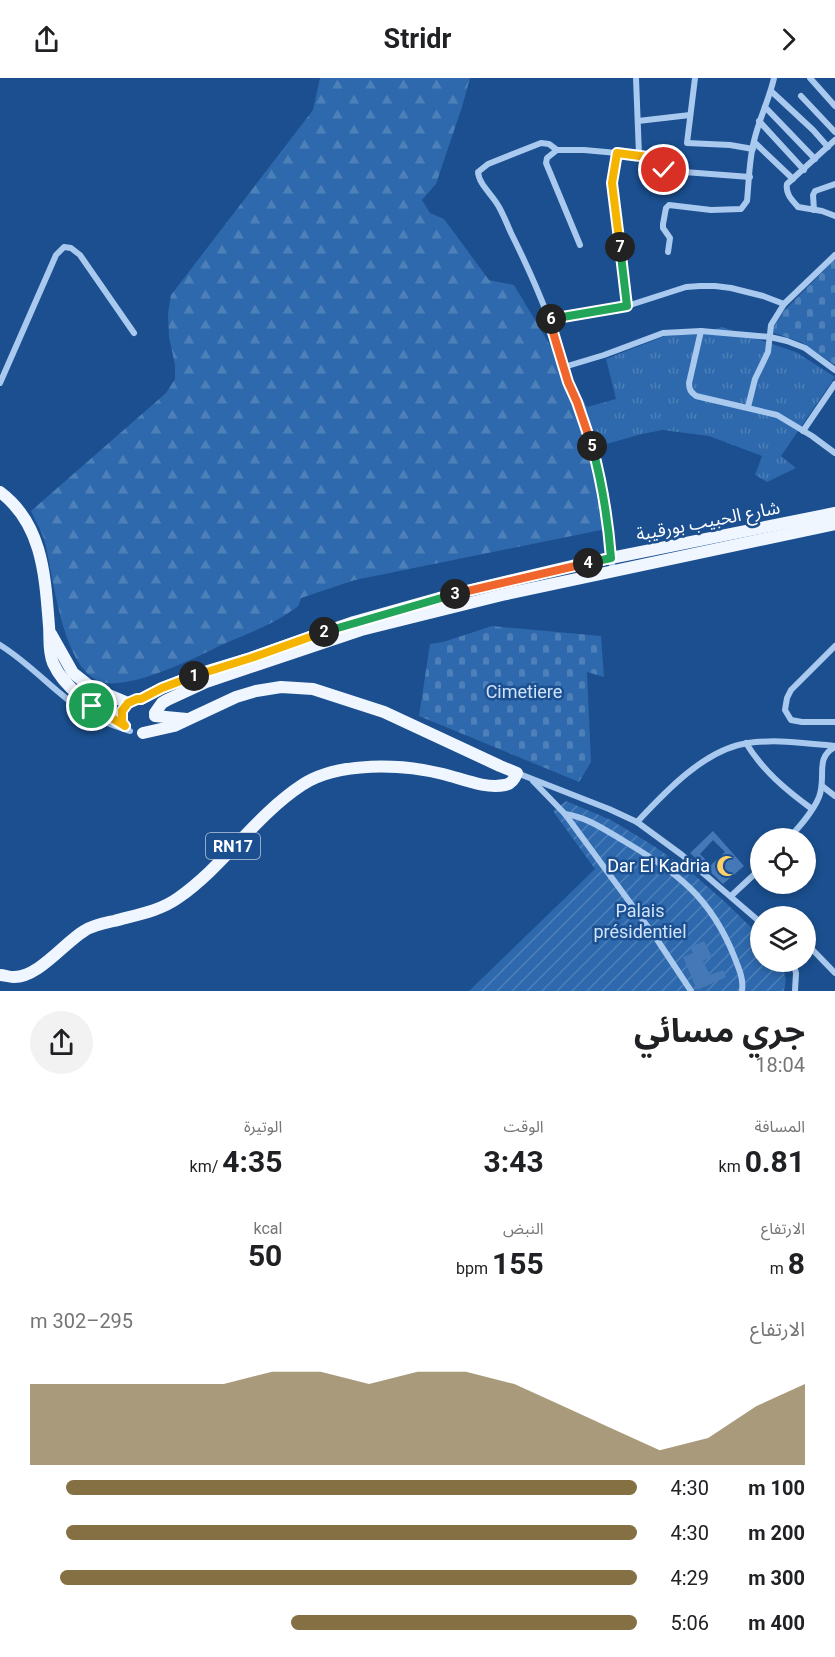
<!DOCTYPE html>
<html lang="ar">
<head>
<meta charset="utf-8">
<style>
	body { margin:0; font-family:Roboto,"Noto Sans Arabic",sans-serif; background:#f2f2f2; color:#202124; direction:rtl; height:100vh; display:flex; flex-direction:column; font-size:22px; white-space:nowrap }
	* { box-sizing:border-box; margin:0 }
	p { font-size:20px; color:#757577 }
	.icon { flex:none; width:33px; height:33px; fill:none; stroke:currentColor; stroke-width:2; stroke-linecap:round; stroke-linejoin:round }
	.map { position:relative; height:913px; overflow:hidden; direction:ltr }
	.panel { display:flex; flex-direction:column; background:#fff; flex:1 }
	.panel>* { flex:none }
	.tools { position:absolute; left:750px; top:750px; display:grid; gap:12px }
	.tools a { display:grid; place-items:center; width:66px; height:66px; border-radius:50%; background:#fff; box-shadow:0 3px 9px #0003; font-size:30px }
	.pin { position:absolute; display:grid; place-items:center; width:51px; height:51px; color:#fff; margin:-26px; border:3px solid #fff; border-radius:50%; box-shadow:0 2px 6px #0007 }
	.km { position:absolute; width:30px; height:30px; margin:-15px; border-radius:50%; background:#222; color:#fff; font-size:16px; line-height:30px; text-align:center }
	.round { display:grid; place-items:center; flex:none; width:63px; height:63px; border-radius:32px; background:#f2f2f2 }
	.headline { display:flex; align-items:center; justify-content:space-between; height:102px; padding:0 30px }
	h1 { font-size:33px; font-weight:700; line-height:45px }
	.metrics { display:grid; grid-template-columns:repeat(3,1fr); gap:9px; height:102px; padding:6px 30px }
	.metrics div { display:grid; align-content:center }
	.metrics b { font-size:30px; font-weight:700 }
	.metrics small { font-size:16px; font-weight:400 }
	.metrics p { font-size:16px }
	.chart { height:168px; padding:12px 30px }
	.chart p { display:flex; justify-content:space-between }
	.chart svg { width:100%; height:108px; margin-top:6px; fill:#847042; opacity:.7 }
	ul { padding:0 30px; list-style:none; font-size:20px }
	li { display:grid; grid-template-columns:96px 72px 1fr; align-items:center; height:45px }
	li i { height:15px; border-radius:8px; background:#847042 }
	header { display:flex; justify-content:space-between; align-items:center; height:78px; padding:0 30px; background:#fff; font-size:27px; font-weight:700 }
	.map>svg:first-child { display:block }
	.grass { fill:url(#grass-tufts) }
	.forest { fill:url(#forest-firs) }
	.cemetery { fill:url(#cemetery-stones) }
	.garden { fill:url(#garden-furrows) }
	.building { fill:#4478b7; fill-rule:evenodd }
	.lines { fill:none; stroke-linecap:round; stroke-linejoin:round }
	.minor { stroke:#a9c9ee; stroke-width:6 }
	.primary { stroke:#f0f6ff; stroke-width:12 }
	.split-1-casing { stroke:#fff; stroke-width:12 }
	.split-2-casing { stroke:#fff; stroke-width:12 }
	.split-3-casing { stroke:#fff; stroke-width:12 }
	.split-4-casing { stroke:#fff; stroke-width:12 }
	.split-5-casing { stroke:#fff; stroke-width:12 }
	.split-6-casing { stroke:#fff; stroke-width:12 }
	.split-7-casing { stroke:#fff; stroke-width:12 }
	.split-8-casing { stroke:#fff; stroke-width:12 }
	.split-1 { stroke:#f5b400; stroke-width:8 }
	.split-2 { stroke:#f5b400; stroke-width:8 }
	.split-3 { stroke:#22a559; stroke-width:8 }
	.split-4 { stroke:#f0652b; stroke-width:8 }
	.split-5 { stroke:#22a559; stroke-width:8 }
	.split-6 { stroke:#f0652b; stroke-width:8 }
	.split-7 { stroke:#22a559; stroke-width:8 }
	.split-8 { stroke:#f5b400; stroke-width:8 }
	.labels { text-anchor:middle; stroke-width:5; stroke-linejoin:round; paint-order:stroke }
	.shield { fill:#1b4f8f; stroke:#bbcadd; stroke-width:1.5 }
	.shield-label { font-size:16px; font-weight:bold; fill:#fff }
	.street-label { font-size:18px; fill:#fff; stroke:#1b4f8f }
	.park-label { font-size:18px; fill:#cfe3fa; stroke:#1b4f8f }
	.poi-label { font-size:18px; fill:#fff; stroke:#1b4f8f; text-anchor:end }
</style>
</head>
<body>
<header><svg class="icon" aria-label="forward" viewBox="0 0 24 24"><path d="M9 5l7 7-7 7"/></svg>Stridr<svg class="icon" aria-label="share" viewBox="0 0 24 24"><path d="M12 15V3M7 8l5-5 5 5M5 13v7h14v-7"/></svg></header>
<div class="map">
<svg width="835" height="913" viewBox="0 0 835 913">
	<defs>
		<pattern id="grass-tufts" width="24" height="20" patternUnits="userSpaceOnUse" patternTransform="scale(1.5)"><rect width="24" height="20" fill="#2e69ad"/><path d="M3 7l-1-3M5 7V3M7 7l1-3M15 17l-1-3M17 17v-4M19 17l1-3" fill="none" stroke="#4d80b9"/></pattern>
		<pattern id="forest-firs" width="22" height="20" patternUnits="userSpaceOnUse" patternTransform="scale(1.5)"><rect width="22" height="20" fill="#2e69ad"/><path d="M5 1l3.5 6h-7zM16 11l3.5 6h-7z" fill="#4d80b9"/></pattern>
		<pattern id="cemetery-stones" width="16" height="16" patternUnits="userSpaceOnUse" patternTransform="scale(1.5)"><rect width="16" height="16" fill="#2e69ad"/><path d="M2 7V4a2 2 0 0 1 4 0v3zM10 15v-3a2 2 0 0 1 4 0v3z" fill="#4d80b9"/></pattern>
		<pattern id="garden-furrows" width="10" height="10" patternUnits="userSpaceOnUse" patternTransform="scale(1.5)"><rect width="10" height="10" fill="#2e69ad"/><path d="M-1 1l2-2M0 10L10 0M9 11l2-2" fill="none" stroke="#4d80b9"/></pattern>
	</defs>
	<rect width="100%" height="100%" fill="#1b4f8f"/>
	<!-- grass -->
	<polygon class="grass" points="722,249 796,274 835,299 781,378 796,390 767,404 755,397 762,378 709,358 662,352 638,357 593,370 587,329 616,321 606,281 665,258 698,256"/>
	<!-- forest -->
	<path class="forest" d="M320,0h150l-8,29 -26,77 -14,16 8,13 14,6 45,61 25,5 73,122 19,122 -251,51 -54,18c0,0 -2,8 -3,8 -2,3 -8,5 -11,8 -22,14 -46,22 -70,33 -25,13 -83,40 -111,36 -44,-6 -52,-108 -62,-144 -3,-9 -9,-19 -13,-28l135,-118 9,-14v-14l-6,-28 -1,-24 3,-18 142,-185z"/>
	<!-- cemetery -->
	<g class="cemetery">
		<polygon points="835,181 835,287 801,264 771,254 783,234"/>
		<polygon points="492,548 601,558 604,599 587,594 591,684 579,704 419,638 430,566 443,564"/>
	</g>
	<!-- garden -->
	<polygon class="garden" points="566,723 611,742 654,768 692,795 725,824 760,858 760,884 781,884 786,901 784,913 469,913 595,791 553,733"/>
	<!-- building -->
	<g class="building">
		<path d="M713,753l31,35 -21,18 -33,-31zM713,762l12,12 -14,13 -11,-11z"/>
		<polygon points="704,863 712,879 703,883 710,897 723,892 726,899 697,912 683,879 693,875 690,869"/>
	</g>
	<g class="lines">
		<!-- minor -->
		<g class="minor">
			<polyline points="636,0 639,77"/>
			<polyline points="695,0 687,65 730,67 753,71"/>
			<polyline points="810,0 835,28"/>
			<polyline points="771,13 813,52 828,69"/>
			<polyline points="801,18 835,54"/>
			<polyline points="765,29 815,81"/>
			<polyline points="638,43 690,37"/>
			<polyline points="759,43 804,92"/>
			<path d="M835,62l-48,44c-2,10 6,17 11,23l24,4 13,5"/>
			<polyline points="754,64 793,101"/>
			<path d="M557,72l-8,-6 -8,-1 -53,21 -10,8c1,13 15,23 21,35 5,9 8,17 12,26 14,28 27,57 38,86l78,-13 59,-19 14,-1h15l16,2 32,8 21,8 -13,21 -3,27 -13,27 -7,28"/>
			<polyline points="617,75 612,105 612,117 618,151 627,228"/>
			<polyline points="814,132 813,117 815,113 835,106"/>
			<polyline points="580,167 546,85 547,80 557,72 584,72 639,77 651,81 654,88 658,92 750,99"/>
			<path d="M668,174l2,-14 -7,-10v-4l3,-16 3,-3 42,5 30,-1 6,-8c2,-20 2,-41 7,-60 5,-22 15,-41 20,-63"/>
			<polyline points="784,226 835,177"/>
			<polyline points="549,241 564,289"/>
			<path d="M701,253l-12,52c0,7 2,9 7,13l81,19 35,21 23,17"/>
			<polyline points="0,305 56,177 64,169 71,170 80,177 134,255"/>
			<polyline points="803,353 835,306"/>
			<polyline points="613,493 602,410 596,382 588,353 569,304 564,289 604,277 663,255 701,253 770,259 787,263 805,270 835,292"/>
			<path d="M0,567c31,19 55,48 86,68 13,8 29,13 44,18"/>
			<polyline points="835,568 791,612 787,620 785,632 791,642 802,644 835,644"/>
			<path d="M746,665c17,28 40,47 66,66"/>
			<polyline points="517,695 609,731 637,744 682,777 760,844"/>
			<polyline points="533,703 565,736 656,860 691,913"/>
			<polyline points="822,708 835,718"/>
			<path d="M565,736c22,3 40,16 59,27 53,32 86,55 110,115 4,11 10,22 8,35"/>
			<path d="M637,744c28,-30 68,-73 111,-79 28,-4 58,0 87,3"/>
			<path d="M789,760c10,-11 24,-26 30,-41 8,-20 -5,-39 16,-50"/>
			<polyline points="731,818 760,791"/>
			<polyline points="806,865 835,895"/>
			<polyline points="793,884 796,895 795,913"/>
		</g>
		<!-- primary -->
		<g class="primary">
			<path d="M0,414c43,32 45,85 49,134 1,12 -1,25 4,37 13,29 46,47 72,63"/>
			<polyline points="51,556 73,595 92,610 128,625"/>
			<polyline points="141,621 162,610 198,596 251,580 354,544 450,517 576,487 835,435"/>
			<polyline points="155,635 162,625 167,622 206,604 361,552 502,517 835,446"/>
			<polyline points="155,638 187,641"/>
			<path d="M0,897c4,0 9,2 13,2 25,1 51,-34 71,-46 9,-6 21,-8 30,-10 22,-6 46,-10 64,-23 46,-32 77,-82 124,-113 36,-24 101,-21 141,-11 20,5 42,15 62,11 7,-1 10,-7 12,-12l-17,-7 -116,-54 -71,-23 -32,-2 -25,4 -20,6 -62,29 -31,7"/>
		</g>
	</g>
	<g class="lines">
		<defs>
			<polyline id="split-1" points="92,628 125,648 122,644 122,633 128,625 137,621 141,621 162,610 194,598"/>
			<polyline id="split-2" points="194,598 251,580 324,554"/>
			<polyline id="split-3" points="324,554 455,516"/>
			<polyline id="split-4" points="455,516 588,485"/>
			<path id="split-5" d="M588,485l23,-5c-3,-38 -9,-75 -19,-112"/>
			<polyline id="split-6" points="551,241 549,241 568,304 577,324 592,368"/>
			<polyline id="split-7" points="551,241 627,228 620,169"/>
			<polyline id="split-8" points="620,169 612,105 617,75 648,79 651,81 656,91 664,92"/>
		</defs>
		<!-- split-1 casing -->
		<use href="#split-1" class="split-1-casing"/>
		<!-- split-2 casing -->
		<use href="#split-2" class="split-2-casing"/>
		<!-- split-3 casing -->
		<use href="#split-3" class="split-3-casing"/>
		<!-- split-4 casing -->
		<use href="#split-4" class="split-4-casing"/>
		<!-- split-5 casing -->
		<use href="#split-5" class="split-5-casing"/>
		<!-- split-6 casing -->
		<use href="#split-6" class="split-6-casing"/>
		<!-- split-7 casing -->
		<use href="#split-7" class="split-7-casing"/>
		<!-- split-8 casing -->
		<use href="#split-8" class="split-8-casing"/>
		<!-- split-1 -->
		<use href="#split-1" class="split-1"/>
		<!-- split-2 -->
		<use href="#split-2" class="split-2"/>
		<!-- split-3 -->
		<use href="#split-3" class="split-3"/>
		<!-- split-4 -->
		<use href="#split-4" class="split-4"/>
		<!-- split-5 -->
		<use href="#split-5" class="split-5"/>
		<!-- split-6 -->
		<use href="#split-6" class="split-6"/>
		<!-- split-7 -->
		<use href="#split-7" class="split-7"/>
		<!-- split-8 -->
		<use href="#split-8" class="split-8"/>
	</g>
	<!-- icons -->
	<defs>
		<symbol id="mosque-bare" viewBox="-9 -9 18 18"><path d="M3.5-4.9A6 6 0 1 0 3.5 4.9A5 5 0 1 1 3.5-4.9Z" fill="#ffd166" stroke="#1b4f8f" stroke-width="2.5" paint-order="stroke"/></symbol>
	</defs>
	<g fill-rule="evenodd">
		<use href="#mosque-bare" x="712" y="773" width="30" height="30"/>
	</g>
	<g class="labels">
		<!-- shield labels -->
		<rect class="shield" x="206" y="755" width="54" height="26" rx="4.5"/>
		<g class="shield-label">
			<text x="233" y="774">RN17</text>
		</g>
		<!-- street labels -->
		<g class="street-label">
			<text transform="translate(708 443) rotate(-11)" y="6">شارع الحبيب بورقيبة</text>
		</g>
		<!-- park labels -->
		<g class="park-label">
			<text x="524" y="620">Cimetiere</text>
			<text x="640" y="839">Palais<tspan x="640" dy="21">présidentiel</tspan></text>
		</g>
		<!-- poi labels -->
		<g class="poi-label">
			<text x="710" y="794">Dar El Kadria</text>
		</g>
	</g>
</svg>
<div class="tools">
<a><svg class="icon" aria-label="locate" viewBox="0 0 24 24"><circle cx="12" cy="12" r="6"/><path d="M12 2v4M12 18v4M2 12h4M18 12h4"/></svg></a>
<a><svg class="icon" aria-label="layers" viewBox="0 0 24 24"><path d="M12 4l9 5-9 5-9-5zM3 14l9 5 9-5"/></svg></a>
</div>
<div class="pin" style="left:92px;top:628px;background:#1e9e55"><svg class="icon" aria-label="arrive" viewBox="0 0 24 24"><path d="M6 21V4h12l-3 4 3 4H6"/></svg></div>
<div class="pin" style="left:664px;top:92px;background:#d93025"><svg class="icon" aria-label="check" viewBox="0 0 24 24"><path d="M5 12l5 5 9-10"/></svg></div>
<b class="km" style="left:194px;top:598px">1</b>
<b class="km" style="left:324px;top:554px">2</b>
<b class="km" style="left:455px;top:516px">3</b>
<b class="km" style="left:588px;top:485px">4</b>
<b class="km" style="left:592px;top:368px">5</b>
<b class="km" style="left:551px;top:241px">6</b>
<b class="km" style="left:620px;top:169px">7</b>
</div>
<section class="panel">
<div class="headline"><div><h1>جري مسائي</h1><p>18:04</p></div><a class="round"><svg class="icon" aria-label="share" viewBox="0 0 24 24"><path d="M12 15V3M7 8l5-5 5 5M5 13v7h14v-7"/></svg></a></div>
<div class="metrics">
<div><p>المسافة</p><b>0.81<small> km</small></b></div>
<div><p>الوقت</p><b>3:43</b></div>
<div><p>الوتيرة</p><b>4:35<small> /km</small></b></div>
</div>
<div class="metrics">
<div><p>الارتفاع</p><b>8<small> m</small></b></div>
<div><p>النبض</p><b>155<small> bpm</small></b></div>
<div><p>kcal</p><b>50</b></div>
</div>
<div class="chart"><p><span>الارتفاع</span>295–302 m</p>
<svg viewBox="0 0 160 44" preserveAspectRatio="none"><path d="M0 44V11L10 11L20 11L30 11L40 11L50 6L60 6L70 11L80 6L90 6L100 11L110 20L120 29L130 38L140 33L150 20L160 11V44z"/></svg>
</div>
<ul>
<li><b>100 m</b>4:30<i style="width:94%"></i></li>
<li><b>200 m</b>4:30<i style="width:94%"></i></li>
<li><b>300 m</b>4:29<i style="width:95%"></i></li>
<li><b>400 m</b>5:06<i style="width:57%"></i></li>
</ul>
</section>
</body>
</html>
